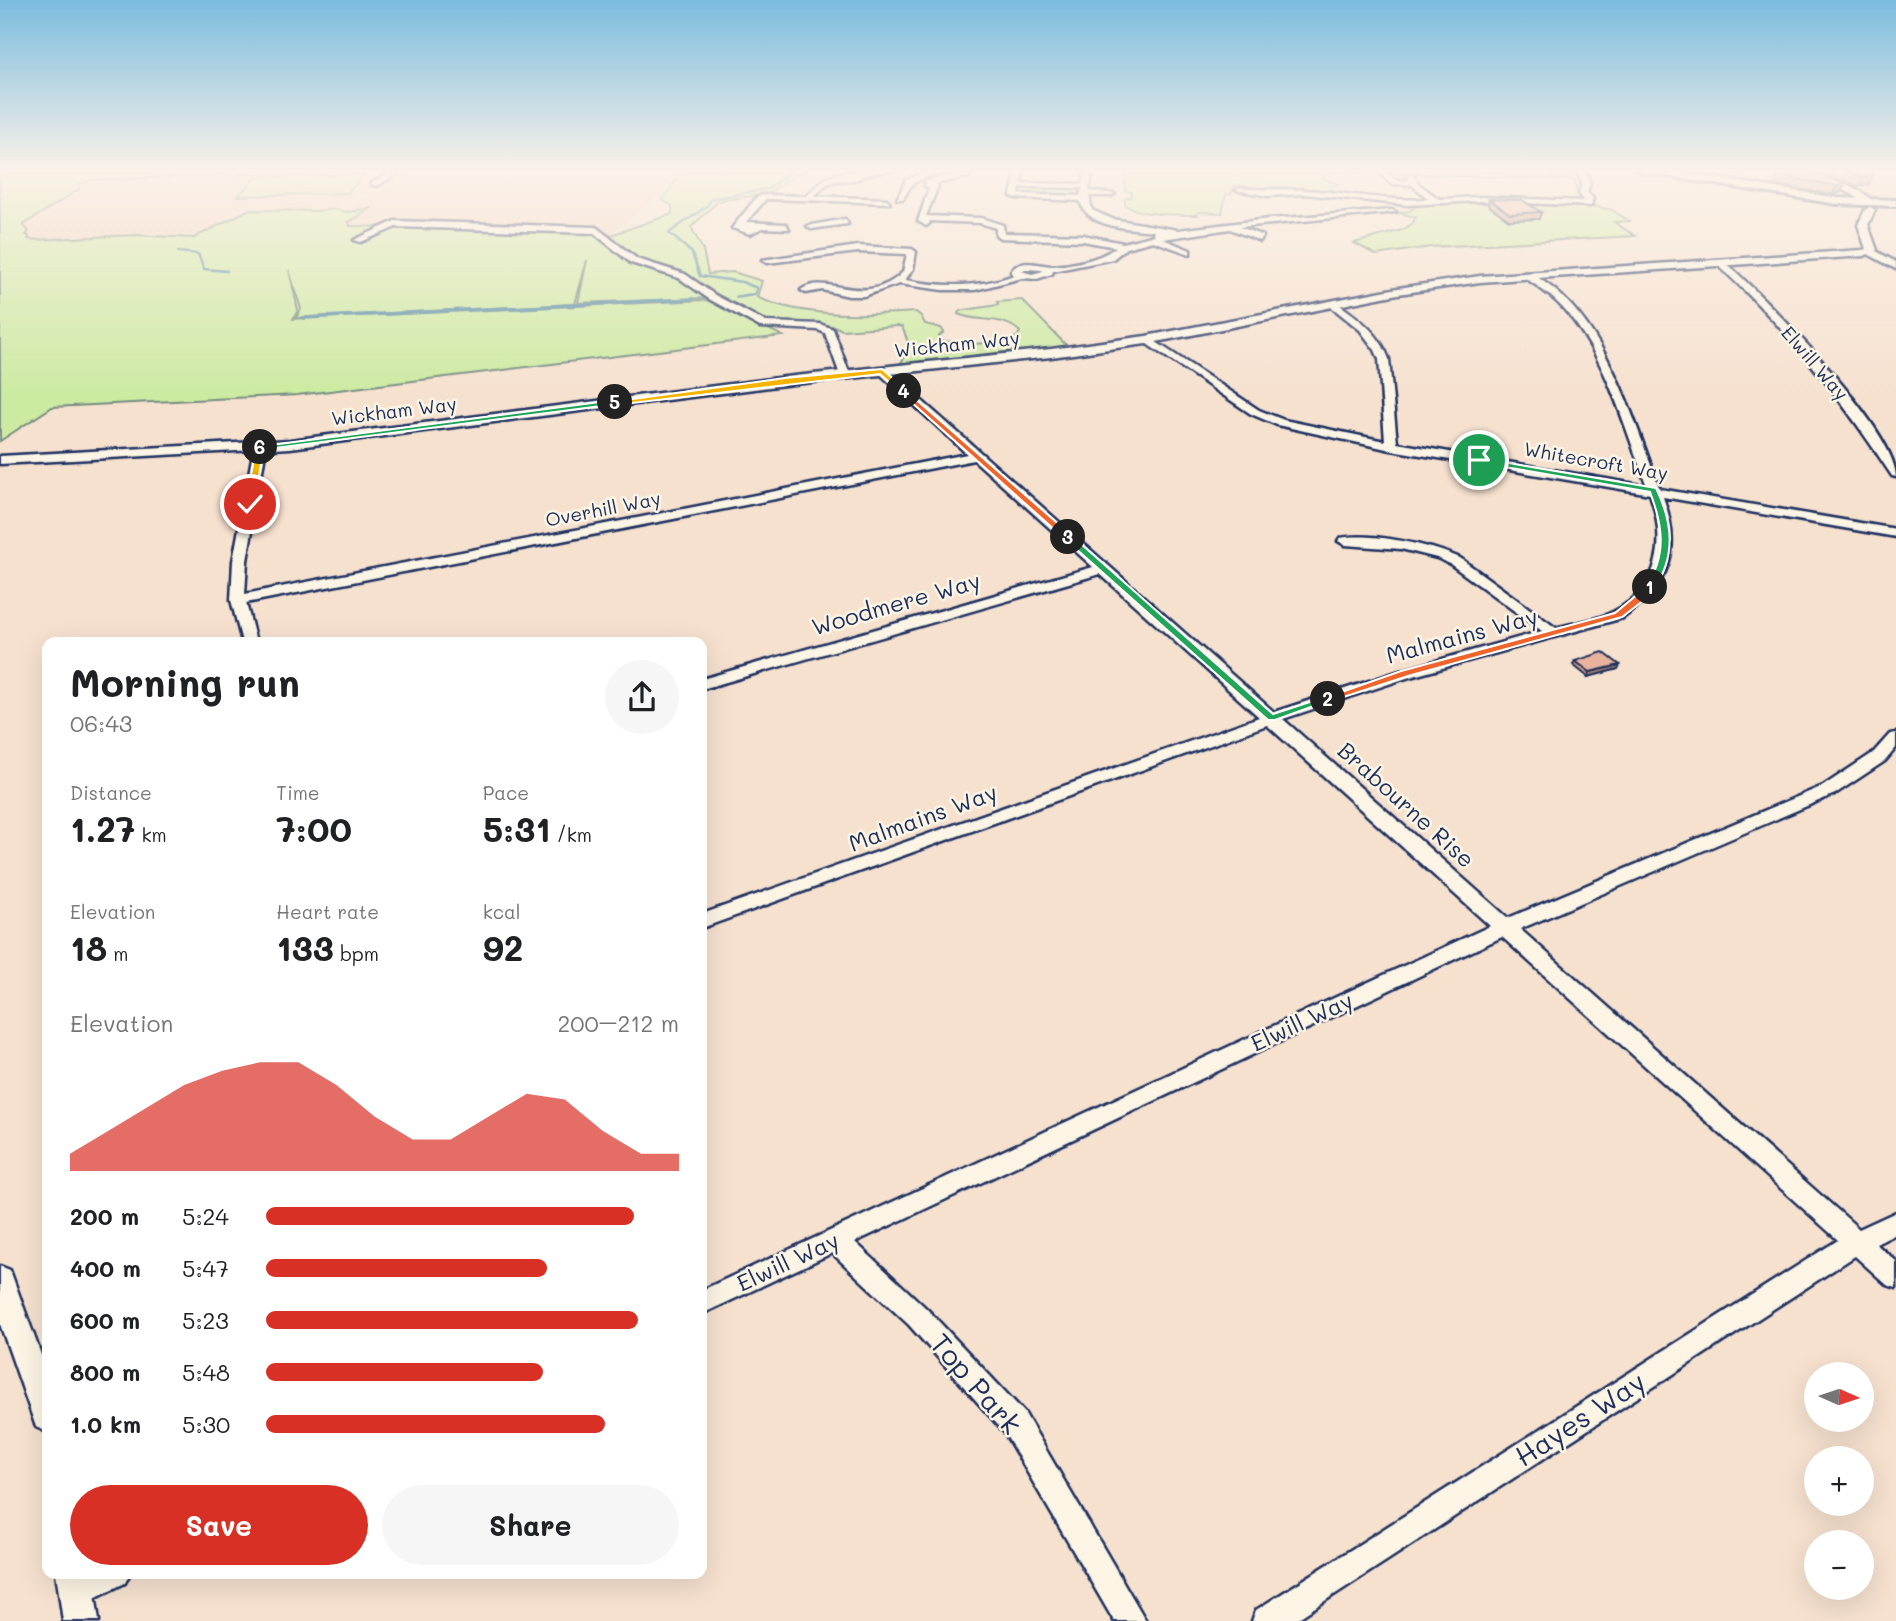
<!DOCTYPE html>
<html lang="en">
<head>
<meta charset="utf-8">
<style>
	body { margin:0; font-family:Mali,sans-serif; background:#f6f6f6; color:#202124; height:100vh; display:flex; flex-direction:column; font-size:26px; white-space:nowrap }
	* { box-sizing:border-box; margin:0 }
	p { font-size:23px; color:#757577 }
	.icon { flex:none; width:38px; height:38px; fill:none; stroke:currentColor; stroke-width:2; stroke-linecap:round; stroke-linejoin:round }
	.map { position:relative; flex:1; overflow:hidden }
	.sheet { position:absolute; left:42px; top:637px; width:665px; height:942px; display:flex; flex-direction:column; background:#fff; border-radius:14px; box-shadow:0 7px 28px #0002 }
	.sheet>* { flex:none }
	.needle { width:46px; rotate:93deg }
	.fabs { position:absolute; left:1804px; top:1362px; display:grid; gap:14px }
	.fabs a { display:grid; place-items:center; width:70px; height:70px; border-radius:50%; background:#fff; box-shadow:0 7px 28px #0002; font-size:35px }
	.pin { position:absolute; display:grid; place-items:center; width:60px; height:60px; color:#fff; margin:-30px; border:4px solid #fff; border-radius:50%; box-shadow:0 2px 7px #0007 }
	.km { position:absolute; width:35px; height:35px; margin:-18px; border-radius:50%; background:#222; color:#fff; font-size:19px; line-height:35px; text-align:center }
	.round { display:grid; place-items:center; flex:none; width:74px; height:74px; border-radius:37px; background:#f6f6f6 }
	.summary { display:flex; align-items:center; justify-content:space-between; height:119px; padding:0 28px }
	h1 { font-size:38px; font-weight:800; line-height:52px }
	.metrics { display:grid; grid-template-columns:repeat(3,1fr); gap:10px; height:119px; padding:7px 28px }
	.metrics div { display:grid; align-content:center }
	.metrics b { font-size:35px; font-weight:800 }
	.metrics small { font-size:19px; font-weight:400 }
	.metrics p { font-size:19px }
	.chart { height:196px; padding:14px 28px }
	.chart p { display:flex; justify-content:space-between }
	.chart svg { width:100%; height:126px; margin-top:7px; fill:#d93025; opacity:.7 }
	.button { display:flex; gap:14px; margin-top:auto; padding:14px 28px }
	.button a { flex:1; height:80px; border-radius:42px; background:#d93025; color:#fff; font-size:28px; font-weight:800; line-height:80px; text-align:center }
	.button a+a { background:#f6f6f6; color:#202124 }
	ul { padding:0 28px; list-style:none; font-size:23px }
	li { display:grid; grid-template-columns:112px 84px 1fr; align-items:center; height:52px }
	li i { height:18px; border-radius:9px; background:#d93025 }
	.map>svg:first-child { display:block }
	.built { fill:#f2d3c0 }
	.green { fill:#cceaa1; stroke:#748c80; stroke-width:2 }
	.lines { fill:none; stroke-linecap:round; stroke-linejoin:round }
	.stream-far1 { stroke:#528aa2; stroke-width:2.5 }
	.stream { stroke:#528aa2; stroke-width:3.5 }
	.minor-casing { stroke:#1b2f5e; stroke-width:5 }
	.tertiary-casing { stroke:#1b2f5e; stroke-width:5 }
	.secondary-casing { stroke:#1b2f5e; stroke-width:6 }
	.minor { fill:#fcf5e5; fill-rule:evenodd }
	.tertiary { fill:#fcf5e5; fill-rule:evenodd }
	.secondary { fill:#fcf5e5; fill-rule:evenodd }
	.wall { fill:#c89987; stroke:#1b2f5e; stroke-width:2 }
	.shaded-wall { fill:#a27d6e; stroke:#1b2f5e; stroke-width:2 }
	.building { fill:#e8b29d; stroke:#1b2f5e; stroke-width:2 }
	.split-1 { fill:#22a559; stroke:#fff; stroke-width:2 }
	.split-2 { fill:#f0652b; stroke:#fff; stroke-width:2 }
	.split-3 { fill:#22a559; stroke:#fff; stroke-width:2 }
	.split-4 { fill:#f0652b; stroke:#fff; stroke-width:2 }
	.split-5 { fill:#f5b400; stroke:#fff; stroke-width:2 }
	.split-6 { fill:#22a559; stroke:#fff; stroke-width:2 }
	.split-7 { fill:#f5b400; stroke:#fff; stroke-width:2 }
	.labels { text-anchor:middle; stroke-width:5; stroke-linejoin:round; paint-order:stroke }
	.far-street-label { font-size:19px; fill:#1b2f5e; stroke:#fcf5e5 }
	.street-label { font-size:23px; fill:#1b2f5e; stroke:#fcf5e5 }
	.near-street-label { font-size:28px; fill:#1b2f5e; stroke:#fcf5e5 }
</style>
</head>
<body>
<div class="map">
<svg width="1896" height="1621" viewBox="0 0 1896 1621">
	<rect width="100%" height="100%" fill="#f6e1cf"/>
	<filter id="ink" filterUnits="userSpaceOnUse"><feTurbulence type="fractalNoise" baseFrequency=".0143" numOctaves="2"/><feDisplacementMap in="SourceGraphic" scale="14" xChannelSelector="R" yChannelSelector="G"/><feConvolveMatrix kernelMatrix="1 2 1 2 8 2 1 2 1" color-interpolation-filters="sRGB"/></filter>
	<g filter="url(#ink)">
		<!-- built -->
		<g class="built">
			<polygon points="399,169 675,169 678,173 661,194 608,236 603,231 389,222 363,237 324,224 405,171 397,170"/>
			<polygon points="395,171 330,214 196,239 0,241 87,178"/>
			<polygon points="1764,175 1802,176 1850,197 1832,199 1751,185"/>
			<polygon points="1851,175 1896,179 1896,199 1879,199 1822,176"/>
		</g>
		<!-- green -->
		<g class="green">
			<polygon points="0,169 398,169 92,180 80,184 78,190 23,225 29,231 26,235 29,236 28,239 33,240 135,235 194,238 248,210 317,211 334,209 348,212 372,208 349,222 350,226 598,232 630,259 680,277 709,298 578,303 587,260 575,304 296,318 301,309 289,270 298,310 293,319 707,300 783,336 297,395 52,407 0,441"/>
			<path d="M678,169h132l-19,8 -23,17 -45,6 -7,3 -25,24 12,23 5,24 25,-2 29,9 -5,16 4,2c48,19 107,16 155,13l5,4 4,8 16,4 3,4 -5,4 2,5 33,3 26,-2 17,-5 3,-5c-16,-17 -42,-9 -62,-18l1,-3 39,-6 -1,-3 25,-2 45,46 -167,18c11,-15 10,-20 2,-37l-4,-1 -56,4 -8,-4 -69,-2 -79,-48 -46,-17 -32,-23 64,-22v-8l-10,-6 19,-27z"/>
			<path d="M1122,169h103l11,2 -2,-2h171l105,3 60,-3 8,4 4,23 -5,-1 -2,-14 -4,-1 -233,-9 -13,3 -2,4 15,6 -7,3 2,2 -4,5 -62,-2 -32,-7 -4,9h-5l-4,19 -24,-1v3c-24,-1 -53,2 -73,-10v-7l6,-1 1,-5 -7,-1 1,-22z"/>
			<polygon points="364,174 348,193 237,196 257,177"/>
			<polygon points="1022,186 1081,188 1082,189 1081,196 1018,194"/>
			<polygon points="1454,201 1592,206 1612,210 1629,221 1614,222 1635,236 1430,247 1376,255 1354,243 1402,230 1413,223 1416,217 1398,213 1410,211 1418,204"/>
		</g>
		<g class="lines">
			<!-- stream-far1 -->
			<g class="stream-far1">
				<polyline points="178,252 198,254 204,269 227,271"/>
				<polyline points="740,297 755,294 757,288 742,282 700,276 692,253 669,233 707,206 711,199 768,189 793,169"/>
			</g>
			<!-- stream -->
			<g class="stream">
				<polyline points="737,297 750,295"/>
				<polyline points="303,318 693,299"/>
			</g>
			<defs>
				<g id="minor">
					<polygon points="396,169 405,169 377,186 370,184"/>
					<path d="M879,169h19l-34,6 -5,4c-23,4 -28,-3 -44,17l72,3 3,4 -124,-4 -20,23 40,2 3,5 -27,-1 -12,6 -18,-6 24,-30 6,-3 45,1c21,-27 40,-24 72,-27z"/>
					<path d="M968,169h8l-8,8 -33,7 3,2 -12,30 55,2 22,7 1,8 79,2 40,8 32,-8 -2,-2 1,-2c-24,-3 -66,-2 -74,-30l-65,-3 -4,-2 5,-25 7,2 -2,10 62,1 2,-15h8l-4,22 26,3 -4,2h-22l3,14 20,9 66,11 91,-11 123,-9 4,2 -156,15 23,9 -3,5 -30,-12 -67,10 27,11v4l-37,-13 -27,7 -13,11 -60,12 -1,3 -15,5 -15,-1 -47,12h-32l-44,-6 -35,12h-15l-27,-6 -16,3 -5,-3c25,-19 64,20 102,-18l4,-18 -49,-2 -91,11 -5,-3 96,-14 54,3 4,3 -3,17 -8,11c36,7 75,8 109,-5l-3,-3c8,-15 29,-6 41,-6 19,-1 50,-7 64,-19l-33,-6 -83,-3 -4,-3v-7l-16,-5 -51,-2 1,2 -4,3 -8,-5 11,-33 -4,-2v-5l37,-8zM1020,187l62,1 -2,8 -61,-2zM1027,269l14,1 2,1 -11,3 -11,-3z"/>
					<path d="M1576,169h8l6,14 -3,9 6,6 -2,8 -112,-5 -71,4 -104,-11 -36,2 -32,-6 4,-2c23,3 43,0 65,2 42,2 82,12 124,9l-17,-14 -21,-1 -12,-12 4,-2 13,10h12l-1,-5h6l6,9 20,15 40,-2 105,4 -5,-8 3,-10z"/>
					<polygon points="926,172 933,174 912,184 903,199 897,199 906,180"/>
					<polygon points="845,219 848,224 811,229 807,226"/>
					<polygon points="395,221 596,227 637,259 685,274 715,295 766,322 820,324 833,329 850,375 845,378 840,375 825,333 818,330 760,327 709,299 679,278 631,263 594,233 396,227 361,242 354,240"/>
					<polygon points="1868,250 1874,250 1896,262 1896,269 1868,254"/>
					<path d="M1718,261h6c39,35 172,168 172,216l-4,-1c-53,-81 -103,-145 -174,-211z"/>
					<path d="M1524,273c9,-1 16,6 23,11 61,43 87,138 113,205l236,40v8l-233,-40c20,55 6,87 -40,121l-213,59 -127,42 225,199 315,-132 50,-33 17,-19 6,-1v15l-11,13 -50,33 -315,135 339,300 37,-17v22l-20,10 20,17v27l-9,-3 -32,-29 -561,365h-42l4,-11 582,-370 -336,-303 -647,305 72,67 97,103 122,209h-32l-110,-189 -95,-107 -77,-72 -130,61v-24l788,-364 -223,-201 -565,203v-14l557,-197 -159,-143 -398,115v-10l391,-112 -119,-107 -728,143 10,39h-14l-11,-42 2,-39 21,-114 6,-4 6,4 -19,114 -2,33 722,-140 -90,-83 9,-2 388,343 126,-41 142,-40 -92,-67 -13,-6 -36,-9 -56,-4 -7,-4 2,-3c32,-6 91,7 120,20l96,70c18,-5 41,-8 57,-16 49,-25 53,-72 37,-118l-259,-44 -114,-25 -26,-11 -110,-74 9,-2 109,72 25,10 101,21 -6,-82 -4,-9 -15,-20 -32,-26 8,-2c22,16 43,30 53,57l8,84 250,43c-23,-59 -41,-132 -85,-179 -11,-12 -25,-21 -38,-30z"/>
					<polygon points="83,1573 130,1573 125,1583 78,1606 68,1601 63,1591 68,1581"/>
				</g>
				<g id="tertiary">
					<path d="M1792,169c20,-1 65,17 80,31l-8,2 -12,-8z"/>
					<polygon points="1870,207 1875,210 1868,225 1877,250 1864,256 1480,282 1398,294 1146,344 1051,357 785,385 290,448 0,464 0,456 290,440 785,377 1051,349 1146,336 1398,288 1480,276 1862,250 1866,249 1858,225 1865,210"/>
					<polygon points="0,1266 10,1270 47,1371 47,1432 36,1427 0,1324"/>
					<polygon points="56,1573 92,1573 99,1621 63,1621"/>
				</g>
				<polygon id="secondary" points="1637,169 1659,169 1837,198 1896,200 1896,206 1837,204 1642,172"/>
			</defs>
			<!-- minor casing -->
			<use href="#minor" class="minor-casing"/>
			<!-- tertiary casing -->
			<use href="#tertiary" class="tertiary-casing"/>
			<!-- secondary casing -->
			<use href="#secondary" class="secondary-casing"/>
			<!-- minor -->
			<use href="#minor" class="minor"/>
			<!-- tertiary -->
			<use href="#tertiary" class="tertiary"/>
			<!-- secondary -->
			<use href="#secondary" class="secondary"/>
		</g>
		<!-- wall -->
		<g class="wall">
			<polygon points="1872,170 1869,184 1858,187 1843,180 1847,171"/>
			<polygon points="1778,176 1845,183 1841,192 1833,195 1775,185"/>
			<polygon points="1489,199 1541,212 1539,219 1509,220 1488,205"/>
			<polygon points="1575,661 1618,669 1588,677 1573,665"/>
		</g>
		<!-- shaded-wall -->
		<g class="shaded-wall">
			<polygon points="1873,175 1869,184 1858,187 1862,178"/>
			<polygon points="1845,183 1841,192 1833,195 1837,186"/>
			<polygon points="1620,665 1618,669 1588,677 1590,672"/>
		</g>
		<!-- building -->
		<g class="building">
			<polygon points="1788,169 1802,169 1845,183 1837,186 1778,176"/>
			<polygon points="1872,170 1873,175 1862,178 1847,171"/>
			<polygon points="1489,199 1522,200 1541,212 1510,214"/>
			<polygon points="1603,652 1620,665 1590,672 1575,661"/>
		</g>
	</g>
	<!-- sky -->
	<linearGradient id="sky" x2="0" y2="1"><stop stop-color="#7bbcde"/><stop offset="0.43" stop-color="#fbf2e9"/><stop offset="1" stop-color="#fbf2e9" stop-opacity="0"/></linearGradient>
	<rect width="1896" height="396" fill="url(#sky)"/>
	<!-- split-1 -->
	<path class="split-1" d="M1479,458l177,30c17,35 20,68 -2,101l-8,-2c21,-32 17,-61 4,-95l-174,-30z"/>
	<!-- split-2 -->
	<polygon class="split-2" points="1650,584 1655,587 1648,597 1622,617 1408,676 1331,701 1322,699 1401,671 1615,613"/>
	<!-- split-3 -->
	<polygon class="split-3" points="1065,535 1071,535 1273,714 1328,696 1333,699 1275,720 1268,720 1065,539"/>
	<!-- split-4 -->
	<polygon class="split-4" points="904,389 1071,535 1071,539 1065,539 901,393"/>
	<!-- split-5 -->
	<polygon class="split-5" points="882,369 906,390 906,393 901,393 880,374 615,405 611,402 785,378"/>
	<!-- split-6 -->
	<polygon class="split-6" points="615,400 617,404 260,450 256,447"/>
	<!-- split-7 -->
	<polygon class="split-7" points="260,445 264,447 254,504 250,506 246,504 256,447"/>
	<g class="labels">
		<!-- far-street labels -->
		<g class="far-street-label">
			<text transform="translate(957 344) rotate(-6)" y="7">Wickham Way</text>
			<text transform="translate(1815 363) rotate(49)" y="7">Elwill Way</text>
			<text transform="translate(394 411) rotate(-7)" y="7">Wickham Way</text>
			<text transform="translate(1596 461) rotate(10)" y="7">Whitecroft Way</text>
			<text transform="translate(603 509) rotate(-11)" y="7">Overhill Way</text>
		</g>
		<!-- street labels -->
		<g class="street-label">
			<text transform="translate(896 604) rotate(-16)" y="8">Woodmere Way</text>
			<text transform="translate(1462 636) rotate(-15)" y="8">Malmains Way</text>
			<text transform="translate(1406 805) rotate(42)" y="8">Brabourne Rise</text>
			<text transform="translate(923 818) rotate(-20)" y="8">Malmains Way</text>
			<text transform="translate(1302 1022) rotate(-25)" y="8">Elwill Way</text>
			<text transform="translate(788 1262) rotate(-25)" y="8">Elwill Way</text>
		</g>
		<!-- near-street labels -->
		<g class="near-street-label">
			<text transform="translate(976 1384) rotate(49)" y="10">Top Park</text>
			<text transform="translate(1580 1419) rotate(-33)" y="10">Hayes Way</text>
		</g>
	</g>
</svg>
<div class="fabs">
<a><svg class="needle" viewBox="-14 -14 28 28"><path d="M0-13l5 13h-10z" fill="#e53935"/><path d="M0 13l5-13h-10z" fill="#757577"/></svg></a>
<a>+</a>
<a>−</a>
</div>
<div class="pin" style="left:1479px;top:460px;background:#1e9e55"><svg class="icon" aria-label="arrive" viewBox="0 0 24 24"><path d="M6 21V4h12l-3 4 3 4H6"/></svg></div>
<div class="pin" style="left:250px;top:504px;background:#d93025"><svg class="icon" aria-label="check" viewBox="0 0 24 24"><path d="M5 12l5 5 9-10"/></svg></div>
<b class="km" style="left:1650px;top:587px">1</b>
<b class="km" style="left:1328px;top:699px">2</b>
<b class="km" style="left:1068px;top:537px">3</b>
<b class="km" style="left:904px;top:391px">4</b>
<b class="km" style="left:615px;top:402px">5</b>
<b class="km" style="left:260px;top:447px">6</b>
<section class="sheet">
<div class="summary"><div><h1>Morning run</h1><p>06:43</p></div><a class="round"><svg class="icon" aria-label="share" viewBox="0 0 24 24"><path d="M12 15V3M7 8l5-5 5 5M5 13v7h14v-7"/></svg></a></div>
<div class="metrics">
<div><p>Distance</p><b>1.27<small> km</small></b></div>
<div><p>Time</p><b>7:00</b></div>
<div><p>Pace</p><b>5:31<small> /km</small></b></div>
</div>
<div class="metrics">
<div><p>Elevation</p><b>18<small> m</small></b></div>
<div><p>Heart rate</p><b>133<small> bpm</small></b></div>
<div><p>kcal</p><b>92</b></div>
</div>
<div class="chart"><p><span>Elevation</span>200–212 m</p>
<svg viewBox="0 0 160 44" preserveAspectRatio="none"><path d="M0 44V38L10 30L20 22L30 14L40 9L50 6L60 6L70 14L80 25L90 33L100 33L110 25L120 17L130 19L140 30L150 38L160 38V44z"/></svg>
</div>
<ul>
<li><b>200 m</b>5:24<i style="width:89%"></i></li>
<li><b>400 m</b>5:47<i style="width:68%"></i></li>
<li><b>600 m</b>5:23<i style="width:90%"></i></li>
<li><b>800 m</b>5:48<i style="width:67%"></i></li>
<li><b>1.0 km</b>5:30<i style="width:82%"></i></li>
</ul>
<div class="button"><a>Save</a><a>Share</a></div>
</section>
</div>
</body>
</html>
